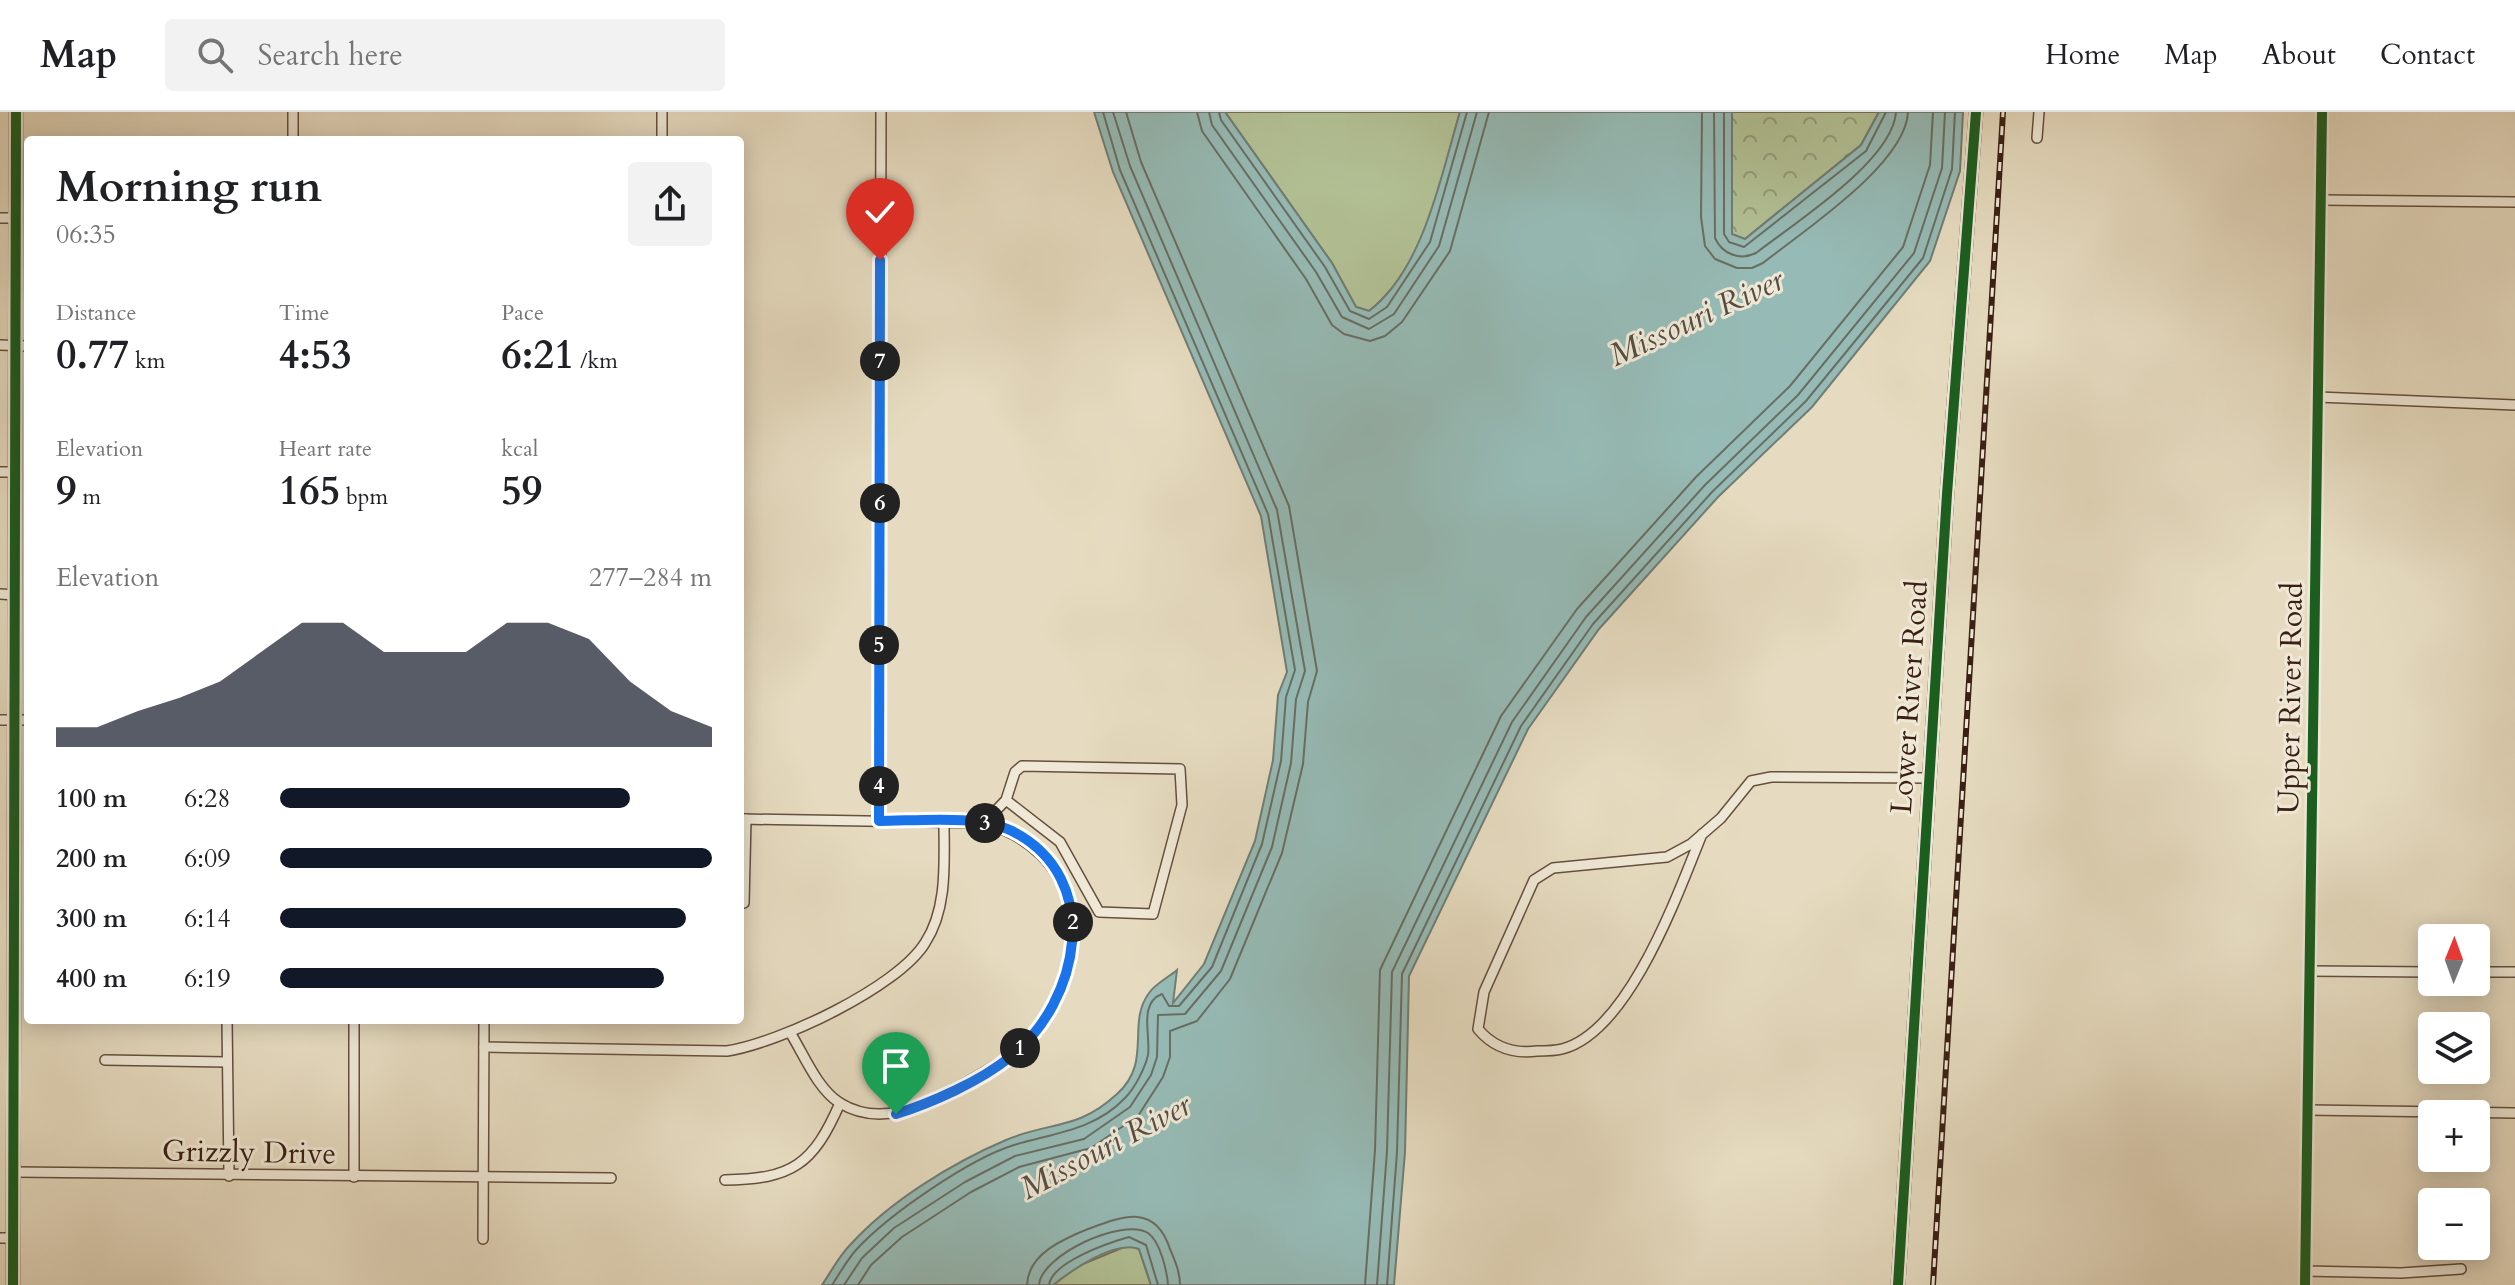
<!DOCTYPE html>
<html lang="en">
<head>
<meta charset="utf-8">
<style>
	body { margin:0; font-family:Cardo,serif; background:#f2f2f2; color:#202124; height:100vh; display:flex; flex-direction:column; font-size:30px; white-space:nowrap }
	* { box-sizing:border-box; margin:0 }
	p { font-size:26px; color:#757577 }
	.icon { flex:none; width:44px; height:44px; fill:none; stroke:currentColor; stroke-width:2; stroke-linecap:round; stroke-linejoin:round }
	.map { position:relative; flex:1; overflow:hidden }
	.details { position:absolute; left:24px; top:24px; width:720px; height:888px; display:flex; flex-direction:column; background:#fff; border-radius:8px; box-shadow:0 4px 20px #0003 }
	.details>* { flex:none }
	.needle { width:52px; rotate:1deg }
	.controls { position:absolute; left:2418px; top:812px; display:grid; gap:16px }
	.controls a { display:grid; place-items:center; width:72px; height:72px; border-radius:8px; background:#fff; box-shadow:0 4px 20px #0003; font-size:40px }
	.pin { position:absolute; display:grid; place-items:center; width:68px; height:68px; color:#fff; margin:-82px -34px; border-radius:50% 50% 50% 0; rotate:-45deg; box-shadow:0 0 8px #0007 }
	.pin .icon { rotate:45deg }
	.km { position:absolute; width:40px; height:40px; margin:-20px; border-radius:50%; background:#222; color:#fff; font-size:22px; line-height:40px; text-align:center }
	.round { display:grid; place-items:center; flex:none; width:84px; height:84px; border-radius:8px; background:#f2f2f2 }
	.summary { display:flex; align-items:center; justify-content:space-between; height:136px; padding:0 32px }
	h1 { font-size:44px; font-weight:800; line-height:60px }
	.metrics { display:grid; grid-template-columns:repeat(3,1fr); gap:12px; height:136px; padding:8px 32px }
	.metrics div { display:grid; align-content:center }
	.metrics b { font-size:40px; font-weight:800 }
	.metrics small { font-size:22px; font-weight:400 }
	.metrics p { font-size:22px }
	.chart { height:224px; padding:16px 32px }
	.chart p { display:flex; justify-content:space-between }
	.chart svg { width:100%; height:144px; margin-top:8px; fill:#111827; opacity:.7 }
	ul { padding:0 32px; list-style:none; font-size:26px }
	li { display:grid; grid-template-columns:128px 96px 1fr; align-items:center; height:60px }
	li i { height:20px; border-radius:10px; background:#111827 }
	header { display:flex; align-items:center; gap:48px; box-sizing:border-box; height:112px; padding:0 40px; background:#fff; border-bottom:2px solid #e0e0e0 }
	header strong { font-size:38px }
	nav { display:flex; gap:44px; margin-inline-start:auto; font-size:28px }
	.search { width:560px; height:72px; background:#f2f2f2; display:flex; align-items:center; gap:20px; box-sizing:border-box; padding:0 28px; border-radius:8px; color:#757577; font-size:30px }
	.map>svg:first-child { display:block }
	.green { fill:#b2c195; stroke:#767054; stroke-width:2 }
	.forest { fill:url(#forest-crowns); stroke:#767054; stroke-width:2 }
	.water { fill:#96bbb6; stroke:#717d75; stroke-width:2 }
	.lines { fill:none; stroke-linecap:round; stroke-linejoin:round }
	.shore { stroke:#686e64; stroke-width:2 }
	.street-casing { stroke:#654f3e; stroke-width:12 }
	.secondary-casing { stroke:#3a2013; stroke-width:15 }
	.street { stroke:#efe8d6; stroke-width:9 }
	.secondary { stroke:#efe8d6; stroke-width:12 }
	.rail-casing { stroke:#3a2013; stroke-width:6 }
	.rail { stroke:#efe8d6; stroke-width:3; stroke-dasharray:9; stroke-linecap:butt }
	.cycleway-casing { stroke:#efe8d6; stroke-width:15 }
	.cycleway { stroke:#1b5e20; stroke-width:10 }
	.route-casing { stroke:#fff; stroke-width:16 }
	.route { stroke:#1a73e8; stroke-width:10 }
	.labels { text-anchor:middle; stroke-width:6; stroke-linejoin:round; paint-order:stroke }
	.street-label { font-size:30px; fill:#3a2013; stroke:#efe8d6 }
	.water-label { font-size:32px; font-style:italic; fill:#564e44; stroke:#efe8d6 }
</style>
</head>
<body>
<header>
<strong>Map</strong>
<div class="search"><svg class="icon" aria-label="search" viewBox="0 0 24 24"><circle cx="10" cy="10" r="6"/><path d="M15 15l6 6"/></svg>Search here</div>
<nav><a>Home</a><a>Map</a><a>About</a><a>Contact</a></nav>
</header>
<div class="map">
<svg width="2515" height="1173" viewBox="0 0 2515 1173">
	<defs>
		<pattern id="forest-crowns" width="20" height="18" patternUnits="userSpaceOnUse" patternTransform="scale(2)"><rect width="20" height="18" fill="#b2c195"/><path d="M2 6a3 3 0 1 1 6 0M12 15a3 3 0 1 1 6 0" fill="none" stroke="#929c78"/></pattern>
	</defs>
	<rect width="100%" height="100%" fill="#e6dbc0"/>
	<filter id="stains"><feTurbulence type="fractalNoise" baseFrequency=".0025" numOctaves="4"/><feColorMatrix values="0 0 0 0 .2 0 0 0 0 .09 0 0 0 0 .02 0 0 0 .5 -.17"/></filter>
	<radialGradient id="worn" r=".72"><stop offset=".6" stop-color="#630" stop-opacity="0"/><stop offset="1" stop-color="#630" stop-opacity=".3"/></radialGradient>
	<!-- green -->
	<g class="green">
		<path d="M1225,0h235c-19,66 -34,154 -91,199l-13,-4 -24,-44z"/>
		<polygon points="1129,1133 1139,1137 1151,1173 1053,1173 1078,1154"/>
	</g>
	<!-- forest -->
	<polygon class="forest" points="1732,0 1879,0 1861,33 1745,127 1732,123"/>
	<!-- water -->
	<path class="water" d="M1094,0h131l107,151 24,44 13,4c55,-42 72,-136 91,-199h272v122l13,5 116,-94 18,-33h84l-3,59 -30,90 -118,146 -94,90 -119,132 -71,100 -119,247 -4,176 -11,133h-243l-12,-36c-24,-9 -67,21 -86,36h-231c9,-13 17,-29 28,-40 40,-44 102,-82 156,-105 44,-19 71,-9 111,-46 36,-32 9,-70 32,-101 6,-9 20,-16 28,-23l-4,33 31,-39 51,-123 18,-81 5,-65 9,-23 -26,-156 -148,-344z"/>
	<g class="lines">
		<!-- shore -->
		<g class="shore">
			<polyline points="1197,0 1202,19 1306,167 1332,213 1344,222 1370,229 1385,224 1402,210 1450,139 1489,0"/>
			<polyline points="1209,0 1212,13 1316,160 1342,205 1369,217 1394,202 1439,134 1477,0"/>
			<polyline points="1219,0 1221,8 1325,155 1350,199 1369,207 1387,195 1430,130 1467,0"/>
			<path d="M1702,0l-1,105 4,29 10,13 22,9h15l11,-5c40,-32 143,-99 145,-151"/>
			<path d="M1714,0l1,126c7,16 25,23 41,15 37,-29 137,-92 140,-141"/>
			<polyline points="1724,0 1724,122 1729,130 1744,135 1866,39 1886,0"/>
			<path d="M832,1173c8,-12 15,-25 24,-35 32,-35 113,-91 158,-105 40,-12 81,-15 111,-47 10,-10 20,-30 23,-43 3,-19 -10,-52 14,-61l7,12h10l33,-39 50,-123 19,-83 5,-64 9,-27 -27,-156 -148,-344 -17,-58"/>
			<polyline points="844,1173 862,1146 894,1116 965,1070 1015,1044 1084,1027 1130,995 1151,963 1157,945 1158,903 1185,902 1221,859 1272,735 1291,651 1296,587 1305,559 1277,398 1130,54 1113,0"/>
			<polyline points="858,1173 871,1153 902,1125 971,1080 1019,1055 1091,1036 1138,1004 1163,965 1170,945 1170,919 1197,909 1230,867 1282,741 1303,652 1308,590 1317,559 1289,394 1141,50 1126,0"/>
			<path d="M1027,1173c1,-31 36,-46 61,-56 35,-13 67,-26 82,20 5,12 10,23 10,36"/>
			<path d="M1039,1173c2,-30 84,-68 109,-52 12,8 19,38 20,52"/>
			<path d="M1049,1173c3,-23 59,-42 80,-48l17,8 12,40"/>
			<polyline points="1365,1173 1375,1038 1380,858 1501,604 1577,497 1696,365 1790,274 1903,135 1930,53 1933,0"/>
			<polyline points="1377,1173 1387,1039 1392,860 1512,610 1586,505 1705,373 1798,283 1914,141 1942,56 1945,0"/>
			<polyline points="1387,1173 1397,1040 1402,862 1521,614 1593,512 1712,380 1806,289 1923,146 1952,57 1955,0"/>
		</g>
		<defs>
			<g id="street">
				<polyline points="293,0 293,28"/>
				<polyline points="662,0 662,28"/>
				<polyline points="2037,26 2039,0"/>
				<polyline points="2320,88 2515,90"/>
				<polyline points="0,106 15,106"/>
				<polyline points="0,233 28,234"/>
				<polyline points="2318,285 2515,293"/>
				<polyline points="0,360 15,360"/>
				<polyline points="0,482 15,483"/>
				<polyline points="0,608 28,608"/>
				<path d="M740,707l244,4c94,26 114,124 58,200 -23,31 -53,47 -86,65 -35,19 -77,39 -116,15 -22,-13 -36,-48 -49,-69"/>
				<polyline points="879,709 881,0"/>
				<polyline points="984,711 1006,688 1015,660 1022,654 1180,657 1182,693 1153,802 1099,800 1060,730 1006,688"/>
				<path d="M1702,722c-24,59 -73,198 -140,215 -8,2 -17,2 -25,2 -24,3 -44,-4 -59,-22l6,-37 50,-112 19,-12 114,-11 24,-13 30,-26 30,-37 20,-4 157,1"/>
				<polyline points="744,791 746,707"/>
				<polyline points="2310,859 2432,860"/>
				<polyline points="2476,860 2515,860"/>
				<polyline points="227,908 229,1064"/>
				<path d="M484,935l243,4c52,-8 170,-63 198,-108 23,-35 19,-82 19,-121"/>
				<polyline points="105,948 227,950"/>
				<polyline points="2308,998 2515,1001"/>
				<polyline points="15,1060 611,1066"/>
				<polyline points="354,1065 354,908"/>
				<path d="M725,1068c67,-1 88,-15 115,-77"/>
				<polyline points="0,1126 14,1126"/>
				<polyline points="483,1127 484,908"/>
				<polyline points="2305,1159 2401,1161 2461,1157"/>
				<polyline points="2305,1173 2322,0"/>
			</g>
			<g id="secondary">
				<polyline points="13,1173 16,0"/>
				<polyline points="1898,1173 1947,382 1976,0"/>
			</g>
		</defs>
		<!-- street casing -->
		<use href="#street" class="street-casing"/>
		<!-- secondary casing -->
		<use href="#secondary" class="secondary-casing"/>
		<!-- street -->
		<use href="#street" class="street"/>
		<!-- secondary -->
		<use href="#secondary" class="secondary"/>
		<defs>
			<polyline id="rail" points="1933,1173 2003,0"/>
		</defs>
		<!-- rail casing -->
		<use href="#rail" class="rail-casing"/>
		<!-- rail -->
		<use href="#rail" class="rail"/>
		<defs>
			<g id="cycleway">
				<polyline points="13,1173 16,0"/>
				<polyline points="1898,1173 1947,382 1976,0"/>
				<polyline points="2305,1173 2322,0"/>
			</g>
		</defs>
		<!-- cycleway casing -->
		<use href="#cycleway" class="cycleway-casing"/>
		<!-- cycleway -->
		<use href="#cycleway" class="cycleway"/>
	</g>
	<g class="lines">
		<defs>
			<path id="route" d="M880,148l-1,561c37,0 100,-7 133,10 93,47 68,171 -2,226 -29,24 -79,46 -114,57"/>
		</defs>
		<!-- route casing -->
		<use href="#route" class="route-casing"/>
		<!-- route -->
		<use href="#route" class="route"/>
	</g>
	<g class="labels">
		<!-- street labels -->
		<g class="street-label">
			<text transform="translate(1909 585) rotate(-86)" y="10">Lower River Road</text>
			<text transform="translate(2290 586) rotate(-89)" y="10">Upper River Road</text>
			<text transform="translate(249 1040) rotate(1)" y="10">Grizzly Drive</text>
		</g>
		<!-- water labels -->
		<g class="water-label">
			<text transform="translate(1696 205) rotate(-25)" y="11">Missouri River</text>
			<text transform="translate(1105 1034) rotate(-28)" y="11">Missouri River</text>
		</g>
	</g>
	<rect width="100%" height="100%" filter="url(#stains)"/>
	<rect width="100%" height="100%" fill="url(#worn)"/>
</svg>
<div class="controls">
<a><svg class="needle" viewBox="-14 -14 28 28"><path d="M0-13l5 13h-10z" fill="#e53935"/><path d="M0 13l5-13h-10z" fill="#757577"/></svg></a>
<a><svg class="icon" aria-label="layers" viewBox="0 0 24 24"><path d="M12 4l9 5-9 5-9-5zM3 14l9 5 9-5"/></svg></a>
<a>+</a>
<a>−</a>
</div>
<div class="pin" style="left:896px;top:1002px;background:#1e9e55"><svg class="icon" aria-label="arrive" viewBox="0 0 24 24"><path d="M6 21V4h12l-3 4 3 4H6"/></svg></div>
<div class="pin" style="left:880px;top:148px;background:#d93025"><svg class="icon" aria-label="check" viewBox="0 0 24 24"><path d="M5 12l5 5 9-10"/></svg></div>
<b class="km" style="left:1020px;top:936px">1</b>
<b class="km" style="left:1073px;top:810px">2</b>
<b class="km" style="left:985px;top:711px">3</b>
<b class="km" style="left:879px;top:674px">4</b>
<b class="km" style="left:879px;top:533px">5</b>
<b class="km" style="left:880px;top:391px">6</b>
<b class="km" style="left:880px;top:249px">7</b>
<section class="details">
<div class="summary"><div><h1>Morning run</h1><p>06:35</p></div><a class="round"><svg class="icon" aria-label="share" viewBox="0 0 24 24"><path d="M12 15V3M7 8l5-5 5 5M5 13v7h14v-7"/></svg></a></div>
<div class="metrics">
<div><p>Distance</p><b>0.77<small> km</small></b></div>
<div><p>Time</p><b>4:53</b></div>
<div><p>Pace</p><b>6:21<small> /km</small></b></div>
</div>
<div class="metrics">
<div><p>Elevation</p><b>9<small> m</small></b></div>
<div><p>Heart rate</p><b>165<small> bpm</small></b></div>
<div><p>kcal</p><b>59</b></div>
</div>
<div class="chart"><p><span>Elevation</span>277–284 m</p>
<svg viewBox="0 0 160 44" preserveAspectRatio="none"><path d="M0 44V38L10 38L20 33L30 29L40 24L50 15L60 6L70 6L80 15L90 15L100 15L110 6L120 6L130 11L140 24L150 33L160 38V44z"/></svg>
</div>
<ul>
<li><b>100 m</b>6:28<i style="width:81%"></i></li>
<li><b>200 m</b>6:09<i style="width:100%"></i></li>
<li><b>300 m</b>6:14<i style="width:94%"></i></li>
<li><b>400 m</b>6:19<i style="width:89%"></i></li>
</ul>
</section>
</div>
</body>
</html>
